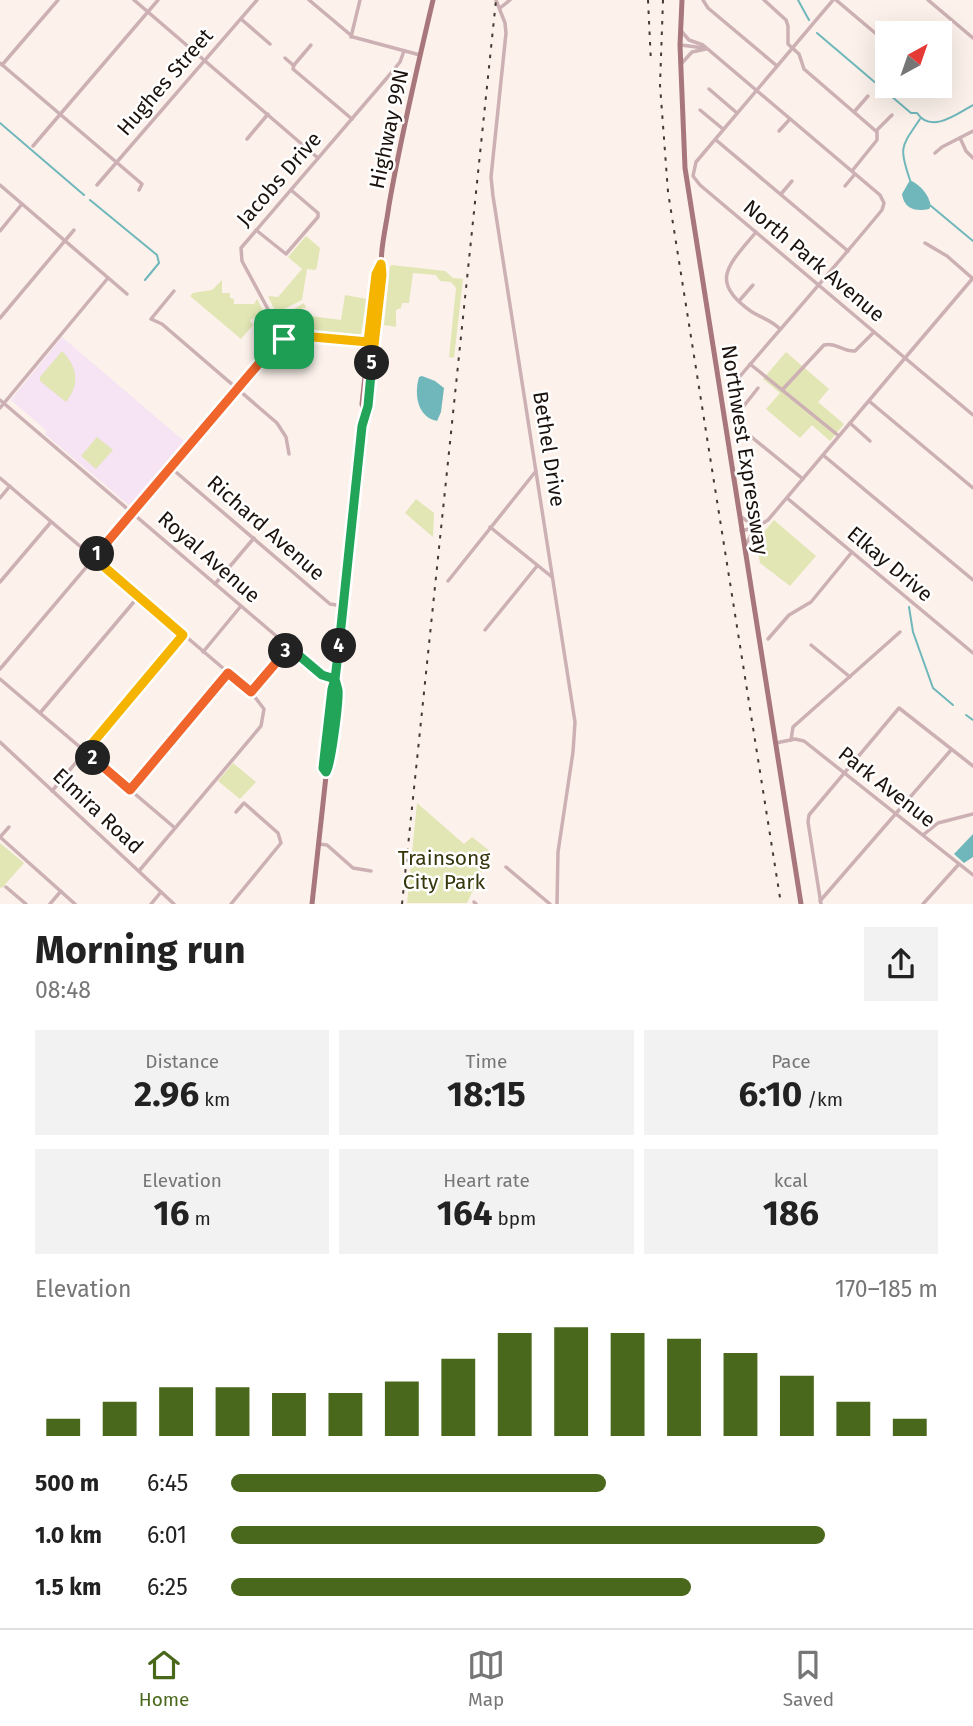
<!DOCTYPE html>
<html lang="en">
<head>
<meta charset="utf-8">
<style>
	body { margin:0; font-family:"Fira Sans",sans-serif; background:#f2f2f2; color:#222; height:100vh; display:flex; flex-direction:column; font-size:26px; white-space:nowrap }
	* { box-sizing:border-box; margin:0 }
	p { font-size:23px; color:#767676 }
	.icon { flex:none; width:38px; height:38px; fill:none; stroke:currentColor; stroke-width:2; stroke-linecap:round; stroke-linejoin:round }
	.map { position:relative; height:904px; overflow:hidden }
	.drawer { display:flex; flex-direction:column; background:#fff; flex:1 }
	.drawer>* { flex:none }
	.needle { width:46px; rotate:40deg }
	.buttons { position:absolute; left:875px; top:21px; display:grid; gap:14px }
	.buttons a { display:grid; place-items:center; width:77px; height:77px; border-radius:0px; background:#fff; box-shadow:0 7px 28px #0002; font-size:35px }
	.pin { position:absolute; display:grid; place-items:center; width:60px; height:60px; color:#fff; margin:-30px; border-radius:14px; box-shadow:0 4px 10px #0006 }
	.km { position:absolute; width:35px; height:35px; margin:-18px; border-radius:50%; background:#222; color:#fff; font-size:19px; line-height:35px; text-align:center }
	.round { display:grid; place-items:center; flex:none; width:74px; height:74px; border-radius:0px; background:#f2f2f2 }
	.overview { display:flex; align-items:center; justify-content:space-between; height:119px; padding:0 35px }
	h1 { font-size:38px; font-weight:700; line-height:52px }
	.metrics { display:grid; grid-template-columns:repeat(3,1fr); gap:10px; height:119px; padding:7px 35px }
	.metrics div { display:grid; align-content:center; border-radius:0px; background:#f2f2f2; text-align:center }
	.metrics b { font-size:35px; font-weight:700 }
	.metrics small { font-size:19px; font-weight:400 }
	.metrics p { font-size:19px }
	.chart { height:196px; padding:14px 35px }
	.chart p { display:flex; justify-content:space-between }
	.chart svg { width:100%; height:126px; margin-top:7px; stroke:#49681c; stroke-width:6 }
	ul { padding:0 35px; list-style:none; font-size:23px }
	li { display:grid; grid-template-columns:112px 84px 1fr; align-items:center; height:52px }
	li i { height:18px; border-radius:9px; background:#49681c }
	.tab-bar { display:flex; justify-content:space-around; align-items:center; height:98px; border-top:2px solid #e0e0e0; background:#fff; font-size:19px; color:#767676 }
	.tab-bar a { display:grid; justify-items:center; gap:4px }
	.tab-bar .on { color:#49681c }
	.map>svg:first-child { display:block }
	.education { fill:#f6e3f4 }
	.green { fill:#e2e5b4 }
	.water { fill:#6fb7bb }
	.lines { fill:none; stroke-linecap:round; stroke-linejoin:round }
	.stream { stroke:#6fb7bb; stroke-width:2 }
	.minor { stroke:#ccb0b3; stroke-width:3.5 }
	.major { stroke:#a8777c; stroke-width:5 }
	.rail { stroke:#443a35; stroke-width:2; stroke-dasharray:3.5 7; stroke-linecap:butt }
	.split-1-casing { stroke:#fff; stroke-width:14 }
	.split-2-casing { stroke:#fff; stroke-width:14 }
	.split-3-casing { stroke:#fff; stroke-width:14 }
	.split-4-casing { stroke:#fff; stroke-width:14 }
	.split-5-casing { stroke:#fff; stroke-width:14 }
	.split-6-casing { stroke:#fff; stroke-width:14 }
	.split-1 { stroke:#f0652b; stroke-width:9 }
	.split-2 { stroke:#f5b400; stroke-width:9 }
	.split-3 { stroke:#f0652b; stroke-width:9 }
	.split-4 { stroke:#22a559; stroke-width:9 }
	.split-5 { stroke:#22a559; stroke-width:9 }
	.split-6 { stroke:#f5b400; stroke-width:9 }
	.labels { text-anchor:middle; stroke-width:5; stroke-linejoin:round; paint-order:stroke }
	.street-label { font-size:21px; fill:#1b120d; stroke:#fff }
	.park-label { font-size:21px; fill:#36370c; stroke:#fff }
</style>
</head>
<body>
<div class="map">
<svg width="973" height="904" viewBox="0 0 973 904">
	<rect width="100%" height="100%" fill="#fcf2eb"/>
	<!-- education -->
	<polygon class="education" points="62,337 185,442 130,506 45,434 47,431 11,400"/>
	<!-- green -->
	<g class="green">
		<polygon points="306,236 320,248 317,267 315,270 307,269 302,300 276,313 268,296 278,297 302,269 288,257"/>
		<polygon points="392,265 445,271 453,278 463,279 454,358 449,357 456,288 451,282 440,281 436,275 413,273 409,303 402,303 401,308 396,310 396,327 384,325 390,266"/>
		<polygon points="222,280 222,293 230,293 230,298 234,299 234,304 254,304 257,299 264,312 250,320 253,325 241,339 190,296 193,293 212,290"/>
		<polygon points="345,295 367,299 361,335 301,333 286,335 277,319 304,303 306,308 302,308 302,315 341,320"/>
		<path d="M62,351c16,16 18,34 4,51l-26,-21v-4z"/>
		<polygon points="786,352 829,389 818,402 844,424 830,441 812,425 800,438 766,409 780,393 763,379"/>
		<polygon points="97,437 113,450 96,469 81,456"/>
		<polygon points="416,499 434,513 433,537 405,513"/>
		<polygon points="774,520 816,556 790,586 760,563 756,541"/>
		<polygon points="233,763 256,782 240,799 218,781"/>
		<polygon points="417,803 464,844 472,837 491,852 467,903 407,903"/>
		<polygon points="0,843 24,863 2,888 0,887"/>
	</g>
	<!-- water -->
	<g class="water">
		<path d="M910,180c11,6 18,13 21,26l-2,3c-13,3 -25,0 -27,-15z"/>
		<path d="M422,376l13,5 9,7 -3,24 -4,9c-20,-4 -23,-27 -18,-44z"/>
		<polygon points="973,834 973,857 964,863 954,854"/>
	</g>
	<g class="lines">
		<!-- stream -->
		<g class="stream">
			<polyline points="798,0 809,20"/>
			<path d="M817,33l94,80h6c14,21 40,1 56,-8"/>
			<polyline points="0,123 84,195"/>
			<path d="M910,180c-12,-34 -8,-34 10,-61"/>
			<polyline points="90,200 157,255 159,263 145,280"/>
			<polyline points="931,206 973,241"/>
			<polyline points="909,607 913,632 933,688 953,705"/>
			<polyline points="966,715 973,720"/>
		</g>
		<!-- minor -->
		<g class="minor">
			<polyline points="134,0 318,158"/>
			<polyline points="309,0 353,37 420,55"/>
			<polyline points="496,0 505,23 506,33 491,177 493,196 575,722 573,752 558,852 557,904"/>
			<polyline points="703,0 708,8 777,66"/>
			<polyline points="764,0 786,20 788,26 788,44 799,54 804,69 877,132 877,140 852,171"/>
			<polyline points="836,0 887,43"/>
			<polyline points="928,0 973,38"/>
			<polyline points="500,8 510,0"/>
			<polyline points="241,19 270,44"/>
			<path d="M682,32l7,8 14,5 177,150 4,8 -2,7c-48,58 -98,115 -147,172"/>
			<polyline points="351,37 360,0"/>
			<polyline points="311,45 294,65 293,69 352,119"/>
			<polyline points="681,45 704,48"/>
			<polyline points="285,58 293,65"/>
			<polyline points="0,63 142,184 139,190"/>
			<polyline points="682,63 692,52 706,49"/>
			<polyline points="2,65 58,0"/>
			<polyline points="938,86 947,94"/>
			<polyline points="709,89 737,113"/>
			<polyline points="700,110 723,129"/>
			<polyline points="854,112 868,96"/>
			<polyline points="779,131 790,119"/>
			<polyline points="876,131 892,115"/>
			<polyline points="960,138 966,151 973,158"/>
			<polyline points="247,139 268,114"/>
			<polyline points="716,140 848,251"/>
			<polyline points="33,146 158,0"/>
			<polyline points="935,153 942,147 973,131"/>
			<polyline points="0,185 127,294"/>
			<polyline points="97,185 257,0"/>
			<polyline points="845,186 855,174"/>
			<polyline points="781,194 792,181"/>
			<polyline points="256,230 286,254 318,217 318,213 291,190"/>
			<polyline points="0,231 22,204"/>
			<path d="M756,232c-26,32 -49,49 -4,80 10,6 19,8 28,17"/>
			<polyline points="925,243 947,256 972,278"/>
			<polyline points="973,278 905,358 973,415"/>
			<polyline points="174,291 151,319 162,324 277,423 286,437 289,454"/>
			<polyline points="739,301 753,285"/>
			<polyline points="0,318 74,230"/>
			<polyline points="284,339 242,261 241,248 392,72 400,62 404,51"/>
			<polyline points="750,364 839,436"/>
			<polyline points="758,388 732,421 803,479"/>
			<path d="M783,389l41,-44c12,-3 19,7 31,6l19,-19"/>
			<polyline points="0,400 316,670 326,677 335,679"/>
			<polyline points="869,401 973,488"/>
			<polyline points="0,408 108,278"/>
			<polyline points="850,423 870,441"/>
			<polyline points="823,455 973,580"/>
			<polyline points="170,467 330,604 343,606"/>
			<polyline points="0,478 251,692 264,709 261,726 139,871"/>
			<polyline points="0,498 10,486"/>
			<polyline points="787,498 973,653"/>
			<polyline points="741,517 757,527 745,545"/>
			<polyline points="490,527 552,577"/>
			<polyline points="741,531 757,527 768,520 905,358 700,185 693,176 696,162 833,0"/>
			<polyline points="448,581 536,471"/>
			<polyline points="0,582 51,522"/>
			<polyline points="215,584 254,538"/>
			<polyline points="485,630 537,566"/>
			<polyline points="768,639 789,615 811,602 852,552"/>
			<polyline points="811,645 850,677"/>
			<polyline points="203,652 241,606"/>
			<polyline points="0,669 272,348 284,339 292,337 370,342"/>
			<polyline points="0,679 175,828"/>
			<polyline points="251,692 289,647"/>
			<polyline points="40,713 138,597"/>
			<polyline points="791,740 793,727 900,632"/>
			<polyline points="0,742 174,904"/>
			<polyline points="776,743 795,739 804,741 973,875"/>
			<polyline points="130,790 228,674"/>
			<polyline points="52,791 183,635"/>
			<polyline points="923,835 938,823 973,814"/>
			<polyline points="0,837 75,904"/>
			<polyline points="0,837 9,827"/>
			<polyline points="319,844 327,845 353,868 371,871"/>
			<polyline points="506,867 550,904"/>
			<polyline points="6,887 26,904"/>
			<polyline points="820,901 951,750"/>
			<polyline points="474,902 476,904"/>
			<polyline points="50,904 61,891"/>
			<polyline points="151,904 161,892"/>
			<polyline points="231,904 281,843 278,833 244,803 236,812"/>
			<polyline points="821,904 808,822 809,815 899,708 973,766"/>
			<polyline points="923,904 959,864"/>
		</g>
		<!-- major -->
		<g class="major">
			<polyline points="682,0 680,45 685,168 801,904"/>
			<polyline points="364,413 362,404 376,274 381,265"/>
			<path d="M326,772l-3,-4 9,-79 3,-5 27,-258 6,-20 14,-131c-3,-23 4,-47 7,-70 12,-69 28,-137 44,-205"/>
			<polyline points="312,904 326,776 330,767 338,689 335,684"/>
		</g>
		<!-- rail -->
		<g class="rail">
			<polyline points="648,0 651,63"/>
			<polyline points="663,0 660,85 668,192 781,904"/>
			<polyline points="402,904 496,0"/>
		</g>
	</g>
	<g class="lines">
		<defs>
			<polyline id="split-1" points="97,554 272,348 284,339"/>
			<polyline id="split-2" points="93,758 85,752 183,635 94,558 97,554"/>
			<polyline id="split-3" points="93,758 130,790 228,673 251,692 286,651"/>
			<path id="split-4" d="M286,651l3,-4 33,28 13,4c1,4 2,7 3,11 1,10 -7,76 -12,82l-3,-4 9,-79 3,-10 4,-33"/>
			<polyline id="split-5" points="339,646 362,426 368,406 372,363"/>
			<polyline id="split-6" points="284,339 302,336 368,342 376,274 381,264 382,275 372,363"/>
		</defs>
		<!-- split-1 casing -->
		<use href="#split-1" class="split-1-casing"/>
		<!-- split-2 casing -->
		<use href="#split-2" class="split-2-casing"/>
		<!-- split-3 casing -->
		<use href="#split-3" class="split-3-casing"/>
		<!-- split-4 casing -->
		<use href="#split-4" class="split-4-casing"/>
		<!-- split-5 casing -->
		<use href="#split-5" class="split-5-casing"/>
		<!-- split-6 casing -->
		<use href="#split-6" class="split-6-casing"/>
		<!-- split-1 -->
		<use href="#split-1" class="split-1"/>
		<!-- split-2 -->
		<use href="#split-2" class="split-2"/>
		<!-- split-3 -->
		<use href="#split-3" class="split-3"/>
		<!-- split-4 -->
		<use href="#split-4" class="split-4"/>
		<!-- split-5 -->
		<use href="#split-5" class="split-5"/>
		<!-- split-6 -->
		<use href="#split-6" class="split-6"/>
	</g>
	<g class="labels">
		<!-- street labels -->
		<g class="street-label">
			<text transform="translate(165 82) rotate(-49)" y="7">Hughes Street</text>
			<text transform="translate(389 129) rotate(-78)" y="7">Highway 99N</text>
			<text transform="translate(279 179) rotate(-49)" y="7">Jacobs Drive</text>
			<text transform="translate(814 261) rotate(40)" y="7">North Park Avenue</text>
			<text transform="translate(549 449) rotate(81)" y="7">Bethel Drive</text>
			<text transform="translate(745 450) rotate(81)" y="7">Northwest Expressway</text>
			<text transform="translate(266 528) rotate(41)" y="7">Richard Avenue</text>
			<text transform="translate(209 557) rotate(41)" y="7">Royal Avenue</text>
			<text transform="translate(890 564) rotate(40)" y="7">Elkay Drive</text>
			<text transform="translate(887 787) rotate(38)" y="7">Park Avenue</text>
			<text transform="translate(98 811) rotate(43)" y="7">Elmira Road</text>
		</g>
		<!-- park labels -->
		<g class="park-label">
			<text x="444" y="865">Trainsong<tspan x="444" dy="24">City Park</tspan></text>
		</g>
	</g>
</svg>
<div class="buttons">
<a><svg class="needle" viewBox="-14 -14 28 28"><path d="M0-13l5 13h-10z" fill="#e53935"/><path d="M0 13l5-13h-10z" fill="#767676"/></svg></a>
</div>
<div class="pin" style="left:284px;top:339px;background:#1e9e55"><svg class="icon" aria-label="arrive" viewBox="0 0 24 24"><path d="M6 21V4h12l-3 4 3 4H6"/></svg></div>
<b class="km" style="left:97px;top:554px">1</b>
<b class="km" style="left:93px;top:758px">2</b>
<b class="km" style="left:286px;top:651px">3</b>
<b class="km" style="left:339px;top:646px">4</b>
<b class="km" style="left:372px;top:363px">5</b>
</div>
<section class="drawer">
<div class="overview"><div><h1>Morning run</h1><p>08:48</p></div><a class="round"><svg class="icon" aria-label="share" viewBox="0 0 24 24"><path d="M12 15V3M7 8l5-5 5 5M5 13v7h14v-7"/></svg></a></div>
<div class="metrics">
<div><p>Distance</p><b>2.96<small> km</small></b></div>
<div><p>Time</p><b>18:15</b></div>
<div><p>Pace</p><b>6:10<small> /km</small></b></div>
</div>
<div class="metrics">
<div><p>Elevation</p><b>16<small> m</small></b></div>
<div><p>Heart rate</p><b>164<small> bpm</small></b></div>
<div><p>kcal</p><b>186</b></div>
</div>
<div class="chart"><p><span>Elevation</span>170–185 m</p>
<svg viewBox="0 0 160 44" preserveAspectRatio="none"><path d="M5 44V38M15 44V32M25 44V27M35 44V27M45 44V29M55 44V29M65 44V25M75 44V17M85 44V8M95 44V6M105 44V8M115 44V10M125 44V15M135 44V23M145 44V32M155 44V38"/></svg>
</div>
<ul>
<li><b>500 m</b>6:45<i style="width:53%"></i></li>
<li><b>1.0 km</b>6:01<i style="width:84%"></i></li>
<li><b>1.5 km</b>6:25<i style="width:65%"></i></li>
</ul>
</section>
<nav class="tab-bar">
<a class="on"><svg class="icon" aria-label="home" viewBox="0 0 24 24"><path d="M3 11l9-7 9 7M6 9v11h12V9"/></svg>Home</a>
<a><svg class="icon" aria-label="map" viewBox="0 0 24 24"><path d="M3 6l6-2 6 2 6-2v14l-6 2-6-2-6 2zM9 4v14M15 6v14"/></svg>Map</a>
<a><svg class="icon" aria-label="saved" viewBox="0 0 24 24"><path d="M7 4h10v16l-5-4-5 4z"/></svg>Saved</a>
</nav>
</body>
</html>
